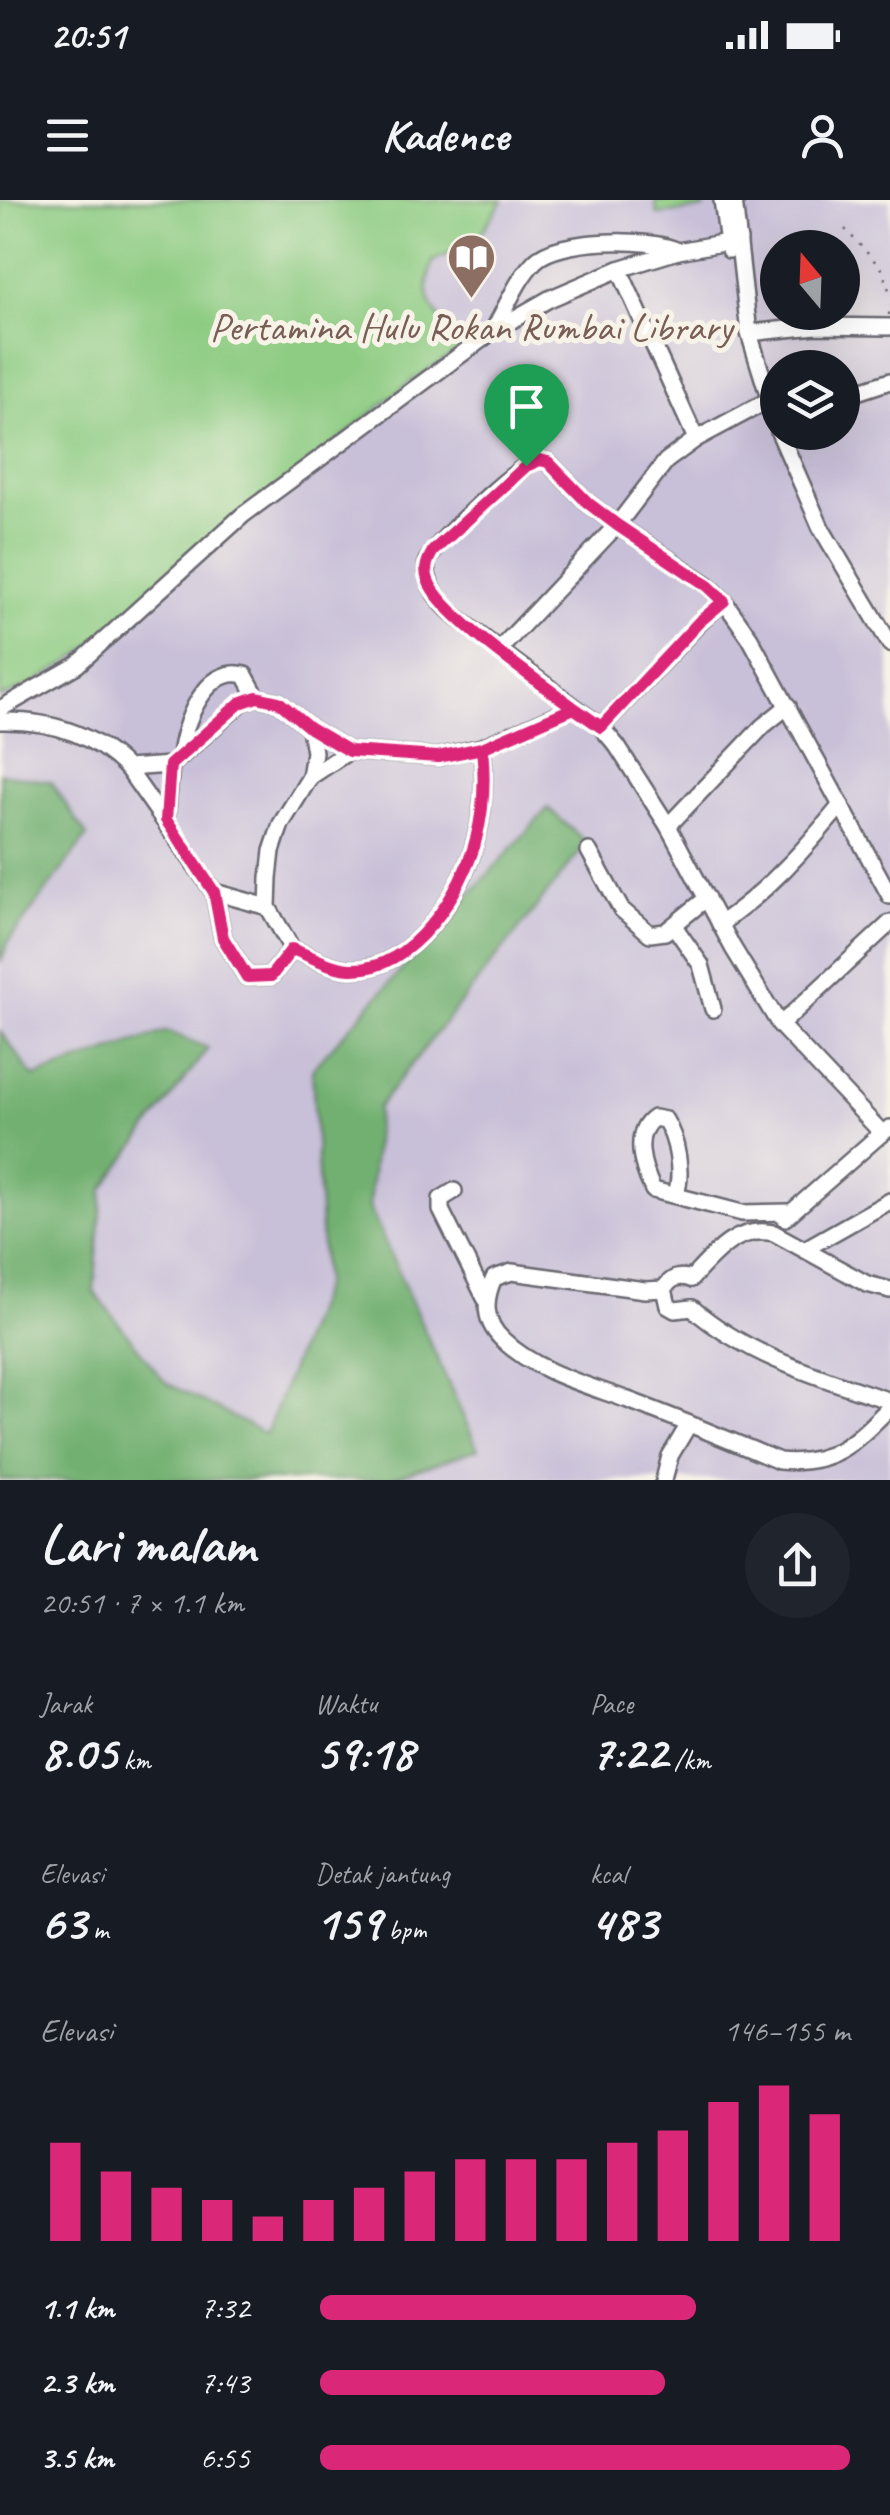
<!DOCTYPE html>
<html lang="id">
<head>
<meta charset="utf-8">
<style>
	body { margin:0; font-family:Caveat,sans-serif; background:#20242c; color:#f1f3f6; height:100vh; display:flex; flex-direction:column; font-size:38px; white-space:nowrap }
	* { box-sizing:border-box; margin:0 }
	p { font-size:32px; color:#9ea1a6 }
	.icon { flex:none; width:55px; height:55px; fill:none; stroke:currentColor; stroke-width:2; stroke-linecap:round; stroke-linejoin:round }
	.map { position:relative; height:1280px; overflow:hidden }
	.details { display:flex; flex-direction:column; background:#171b24; flex:1 }
	.details>* { flex:none }
	.needle { width:65px; rotate:341deg }
	.tools { position:absolute; left:760px; top:30px; display:grid; gap:20px }
	.tools a { display:grid; place-items:center; width:100px; height:100px; border-radius:50%; background:#171b24; box-shadow:0 10px 40px #0002; font-size:50px }
	.pin { position:absolute; display:grid; place-items:center; width:85px; height:85px; color:#fff; margin:-102px -42px; border-radius:50% 50% 50% 0; rotate:-45deg; box-shadow:0 0 10px #0007 }
	.pin .icon { rotate:45deg }
	.round { display:grid; place-items:center; flex:none; width:105px; height:105px; border-radius:52px; background:#20242c }
	.overview { display:flex; align-items:center; justify-content:space-between; height:170px; padding:0 40px }
	h1 { font-size:55px; font-weight:700; line-height:75px }
	.figures { display:grid; grid-template-columns:repeat(3,1fr); gap:15px; height:170px; padding:10px 40px }
	.figures div { display:grid; align-content:center }
	.figures b { font-size:50px; font-weight:700 }
	.figures small { font-size:28px; font-weight:400 }
	.figures p { font-size:28px }
	.chart { height:280px; padding:20px 40px }
	.chart p { display:flex; justify-content:space-between }
	.chart svg { width:100%; height:180px; margin-top:10px; stroke:#db2777; stroke-width:6 }
	ul { padding:0 40px; list-style:none; font-size:32px }
	li { display:grid; grid-template-columns:160px 120px 1fr; align-items:center; height:75px }
	li i { height:25px; border-radius:12px; background:#db2777 }
	.status { display:flex; justify-content:space-between; align-items:center; height:70px; padding:0 50px; background:#171b24; direction:ltr }
	.status svg { height:28px; fill:currentColor }
	header { display:flex; justify-content:space-between; align-items:center; height:130px; padding:0 40px; background:#171b24; font-size:45px; font-weight:700 }
	.map>svg:first-child { display:block }
	.industrial { fill:#c8bfd8; fill-rule:evenodd }
	.green { fill:#8ecc83; stroke:#58775f; stroke-width:2.5 }
	.forest { fill:#72b071; stroke:#4a6956; stroke-width:2.5 }
	.lines { fill:none; stroke-linecap:round; stroke-linejoin:round }
	.minor-casing { stroke:#6b6770; stroke-width:20 }
	.path { stroke:#6b6770; stroke-width:2.5; stroke-dasharray:2.5 8; stroke-linecap:butt }
	.minor { stroke:#fff; stroke-width:15 }
	.route-casing { stroke:#fff; stroke-width:20 }
	.route { stroke:#db2777; stroke-width:12 }
	.labels { text-anchor:middle; stroke-width:10; stroke-linejoin:round; paint-order:stroke }
	.education-label { font-size:40px; fill:#785e54; stroke:#f7f3e8 }
</style>
</head>
<body>
<div class="status"><b>20:51</b><svg viewBox="0 0 49 12"><path d="M0 12V9h3v3zM5 12V6h3v6zM10 12V3h3v9zM15 12V0h3v12zM26 1h20v11H26zM47 4h2v5h-2z"/></svg></div>
<header><svg class="icon" aria-label="menu" viewBox="0 0 24 24"><path d="M4 6h16M4 12h16M4 18h16"/></svg>Kadence<svg class="icon" aria-label="person" viewBox="0 0 24 24"><circle cx="12" cy="8" r="4"/><path d="M4 21q1-7 8-7t8 7"/></svg></header>
<div class="map">
<svg width="890" height="1280" viewBox="0 0 890 1280">
	<rect width="100%" height="100%" fill="#f7f3e8"/>
	<filter id="ink" filterUnits="userSpaceOnUse"><feTurbulence type="fractalNoise" baseFrequency=".01" numOctaves="2"/><feDisplacementMap in="SourceGraphic" scale="20" xChannelSelector="R" yChannelSelector="G"/><feConvolveMatrix kernelMatrix="1 2 1 2 8 2 1 2 1" color-interpolation-filters="sRGB"/></filter>
	<filter id="wash" filterUnits="userSpaceOnUse"><feTurbulence type="fractalNoise" baseFrequency=".0048" numOctaves="4" result="noise"/><feDisplacementMap in="SourceGraphic" scale="40" xChannelSelector="R" yChannelSelector="G"/><feGaussianBlur stdDeviation="2.25" result="paint"/><feColorMatrix in="noise" values="0 0 0 0 0 0 0 0 0 0 0 0 0 0 0 0 0 1.4 0 .05"/><feComposite in="paint" operator="in"/></filter>
	<g filter="url(#wash)">
		<rect width="100%" height="100%" fill="#f3e7d1"/>
		<!-- industrial -->
		<path class="industrial" d="M0,0h890v1280h-890zM778,48h64v64h-64zM778,168h64v64h-64z"/>
		<!-- green -->
		<g class="green">
			<path d="M0,0h503l-27,41 -43,20c-16,43 5,55 33,85l-55,35 -333,275 -47,29 -31,13z"/>
			<polygon points="655,0 703,0 704,9 657,14"/>
		</g>
		<!-- forest -->
		<g class="forest">
			<polygon points="0,573 51,582 87,636 9,741 0,763"/>
			<polygon points="548,608 587,643 378,907 369,1007 478,1249 388,1280 0,1280 0,831 34,877 167,831 208,848 103,989 94,1092 165,1182 266,1234 324,1083 312,869"/>
		</g>
	</g>
	<g filter="url(#ink)">
		<g class="lines">
			<defs>
				<g id="minor">
					<polyline points="722,0 729,50"/>
					<polyline points="734,0 749,133 778,227"/>
					<polyline points="619,69 696,239"/>
					<path d="M495,127c12,-21 23,-49 40,-66 22,-23 117,-24 143,-10"/>
					<polyline points="749,133 816,126 890,127"/>
					<polyline points="842,197 890,181"/>
					<path d="M769,200l-73,39 -30,22 -49,64 -118,125c-26,-22 -78,-50 -72,-89 14,-24 75,-80 99,-95 8,-5 13,-7 22,-4l40,41 29,22 91,60 16,16 26,37 140,258"/>
					<polyline points="779,232 821,328 890,444"/>
					<polyline points="499,450 601,527 617,546 668,626 733,748 780,825 882,933 890,928"/>
					<polyline points="0,509 77,465 243,315 493,131 549,99 619,69 678,51 739,40"/>
					<path d="M0,521c48,-1 93,12 127,47l44,-3 70,-62 16,-6 22,5 31,26 39,23 89,6 44,-10 91,-39"/>
					<polyline points="601,527 699,423 724,401"/>
					<path d="M310,528l4,24 -4,25 -29,47 -9,27 -3,27 -1,29 24,42c18,7 39,19 58,20 62,3 113,-77 126,-130 8,-29 9,-61 6,-92"/>
					<path d="M180,556c3,-31 25,-92 65,-81l12,22"/>
					<polyline points="127,568 214,692 223,738 247,777 271,776 292,749"/>
					<polyline points="310,577 349,551"/>
					<polyline points="166,620 171,565"/>
					<polyline points="668,626 763,526 788,506"/>
					<polyline points="589,651 621,709 650,734 665,732 707,698"/>
					<polyline points="214,692 268,707"/>
					<path d="M720,724c49,-34 84,-74 121,-119"/>
					<polyline points="674,726 701,765 713,809"/>
					<polyline points="780,825 890,723"/>
					<polyline points="454,991 441,999 441,1010 485,1098"/>
					<path d="M676,994c7,-21 1,-55 -11,-74l-11,-2c-23,16 -11,51 -1,72l89,23 47,-1"/>
					<polyline points="785,1018 882,933"/>
					<polyline points="805,1049 890,1001"/>
					<path d="M691,1079c-13,-4 -20,-1 -27,10l-19,1 -133,-18 -18,6c-10,22 -11,43 9,62 33,32 84,45 125,60 51,19 101,40 151,61 54,5 75,-18 111,-54"/>
					<path d="M691,1079c23,-25 46,-54 83,-46l93,51 23,6"/>
					<polyline points="664,1089 668,1106 675,1110 692,1108"/>
					<path d="M692,1108c55,48 130,70 198,93"/>
					<polyline points="664,1280 670,1256 689,1224"/>
				</g>
			</defs>
			<!-- minor casing -->
			<use href="#minor" class="minor-casing"/>
			<!-- path -->
			<g class="path">
				<polyline points="845,29 882,69 890,93"/>
				<polyline points="889,115 890,104"/>
			</g>
			<!-- minor -->
			<use href="#minor" class="minor"/>
		</g>
	</g>
	<g class="lines" filter="url(#ink)">
		<defs>
			<path id="route" d="M526,266l-93,85c-6,10 -9,18 -5,29 12,35 113,103 146,128l-92,40 -44,9 -89,-6 -39,-23 -31,-26 -22,-5 -17,6 -70,62 -4,55 48,72 9,46 24,39 24,-1 21,-27c18,7 39,19 58,20 62,3 113,-78 126,-130 8,-29 9,-61 6,-91l92,-40 27,19 98,-105 25,-21 -16,-15 -91,-61 -29,-22 -40,-41 -8,-2 -14,6"/>
		</defs>
		<!-- route casing -->
		<use href="#route" class="route-casing"/>
		<!-- route -->
		<use href="#route" class="route"/>
	</g>
	<!-- icons -->
	<defs>
		<symbol id="library-pin" viewBox="-11 -11 22 30"><path d="M0 17L-7.5 6A9.5 9.5 0 1 1 7.5 6Z" fill="#8d6e63" stroke="#f7f3e8"/><path d="M-6-4Q-3-5.5-.7-3.5V5Q-3 3-6 4ZM6-4Q3-5.5 .7-3.5V5Q3 3 6 4Z" fill="#fff"/></symbol>
	</defs>
	<g fill-rule="evenodd">
		<use href="#library-pin" x="444" y="30" width="55" height="75"/>
	</g>
	<g class="labels">
		<!-- education labels -->
		<g class="education-label">
			<text x="471" y="140">Pertamina Hulu Rokan Rumbai Library</text>
		</g>
	</g>
</svg>
<div class="tools">
<a><svg class="needle" viewBox="-14 -14 28 28"><path d="M0-13l5 13h-10z" fill="#e53935"/><path d="M0 13l5-13h-10z" fill="#9ea1a6"/></svg></a>
<a><svg class="icon" aria-label="layers" viewBox="0 0 24 24"><path d="M12 4l9 5-9 5-9-5zM3 14l9 5 9-5"/></svg></a>
</div>
<div class="pin" style="left:526px;top:266px;background:#1e9e55"><svg class="icon" aria-label="arrive" viewBox="0 0 24 24"><path d="M6 21V4h12l-3 4 3 4H6"/></svg></div>
</div>
<section class="details">
<div class="overview"><div><h1>Lari malam</h1><p>20:51 · 7 × 1.1 km</p></div><a class="round"><svg class="icon" aria-label="share" viewBox="0 0 24 24"><path d="M12 15V3M7 8l5-5 5 5M5 13v7h14v-7"/></svg></a></div>
<div class="figures">
<div><p>Jarak</p><b>8.05<small> km</small></b></div>
<div><p>Waktu</p><b>59:18</b></div>
<div><p>Pace</p><b>7:22<small> /km</small></b></div>
</div>
<div class="figures">
<div><p>Elevasi</p><b>63<small> m</small></b></div>
<div><p>Detak jantung</p><b>159<small> bpm</small></b></div>
<div><p>kcal</p><b>483</b></div>
</div>
<div class="chart"><p><span>Elevasi</span>146–155 m</p>
<svg viewBox="0 0 160 44" preserveAspectRatio="none"><path d="M5 44V20M15 44V27M25 44V31M35 44V34M45 44V38M55 44V34M65 44V31M75 44V27M85 44V24M95 44V24M105 44V24M115 44V20M125 44V17M135 44V10M145 44V6M155 44V13"/></svg>
</div>
<ul>
<li><b>1.1 km</b>7:32<i style="width:71%"></i></li>
<li><b>2.3 km</b>7:43<i style="width:65%"></i></li>
<li><b>3.5 km</b>6:55<i style="width:100%"></i></li>
</ul>
</section>
</body>
</html>
